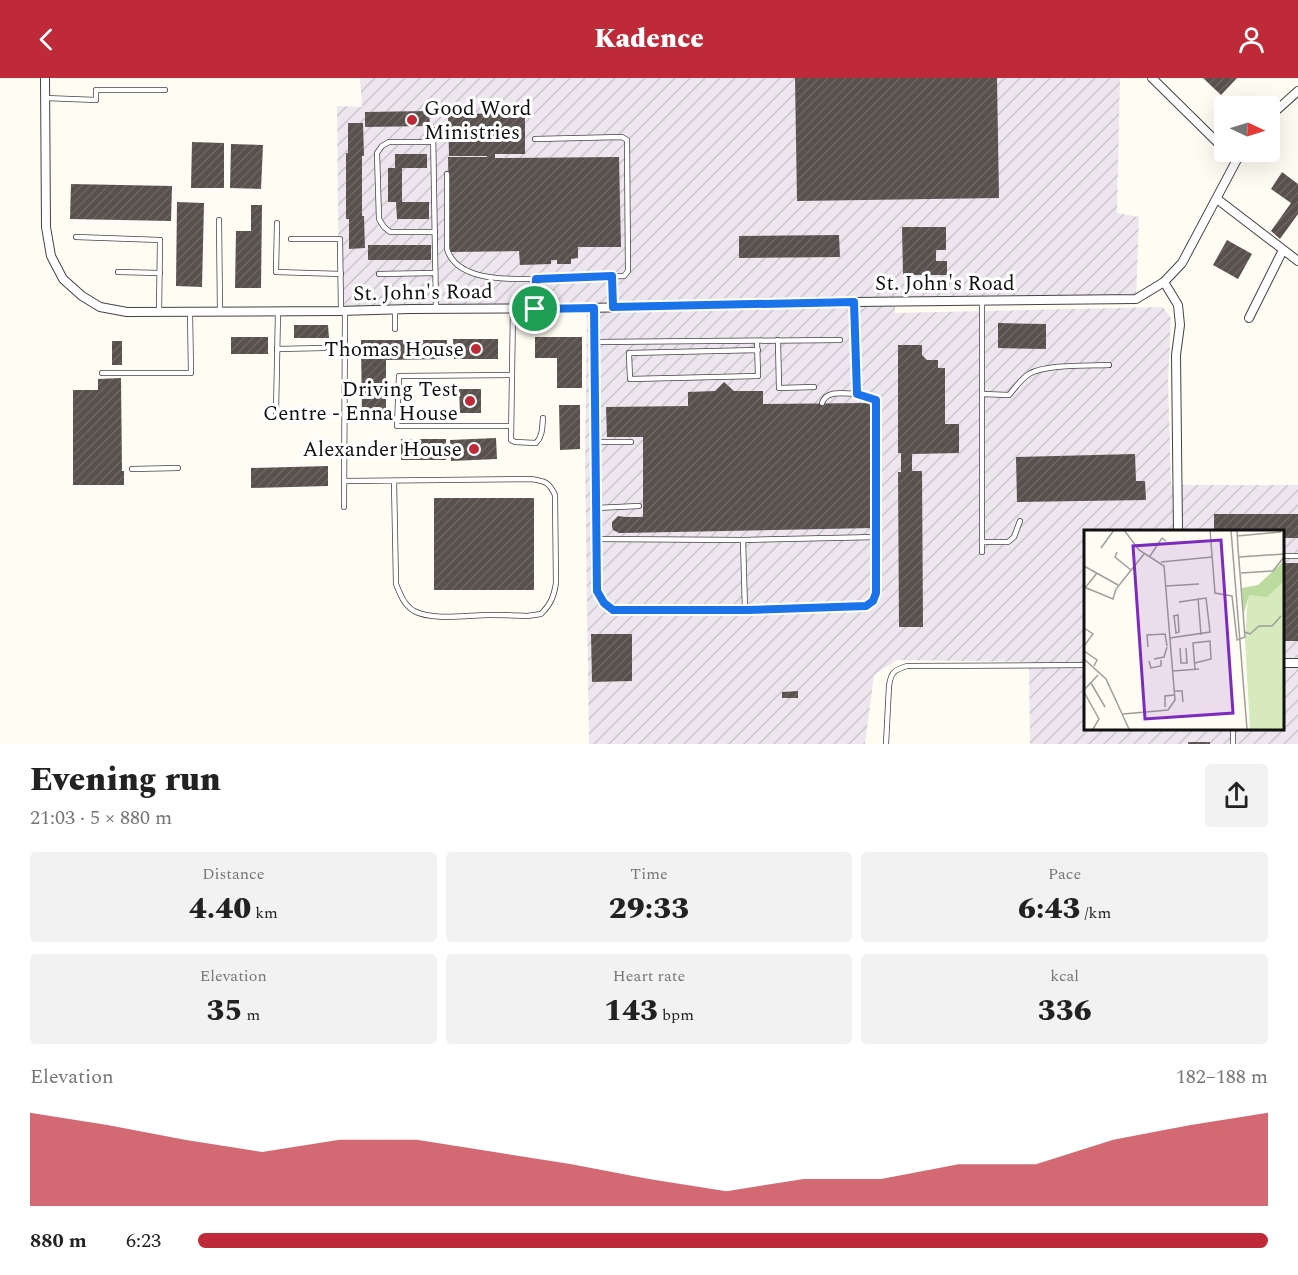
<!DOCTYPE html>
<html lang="en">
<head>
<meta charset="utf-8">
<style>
	body { margin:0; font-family:Spectral,serif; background:#f2f2f2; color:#222; height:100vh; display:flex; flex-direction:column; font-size:22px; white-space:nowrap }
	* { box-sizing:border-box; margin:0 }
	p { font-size:20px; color:#767676 }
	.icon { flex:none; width:33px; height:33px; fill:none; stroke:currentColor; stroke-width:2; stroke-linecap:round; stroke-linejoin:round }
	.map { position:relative; height:666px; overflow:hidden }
	.details { display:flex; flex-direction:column; background:#fff; flex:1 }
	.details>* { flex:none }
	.needle { width:39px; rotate:94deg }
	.tools { position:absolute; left:1214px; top:18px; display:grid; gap:12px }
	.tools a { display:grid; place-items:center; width:66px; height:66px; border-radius:6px; background:#fff; box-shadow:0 6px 24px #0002; font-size:30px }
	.pin { position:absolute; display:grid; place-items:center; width:51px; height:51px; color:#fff; margin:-26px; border:3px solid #fff; border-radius:50%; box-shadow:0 2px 6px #0007 }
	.round { display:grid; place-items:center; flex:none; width:63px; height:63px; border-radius:6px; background:#f2f2f2 }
	.headline { display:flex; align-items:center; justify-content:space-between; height:102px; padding:0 30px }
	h1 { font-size:33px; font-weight:800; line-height:45px }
	.metrics { display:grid; grid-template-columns:repeat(3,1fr); gap:9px; height:102px; padding:6px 30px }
	.metrics div { display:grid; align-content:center; border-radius:6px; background:#f2f2f2; text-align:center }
	.metrics b { font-size:30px; font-weight:800 }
	.metrics small { font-size:16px; font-weight:400 }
	.metrics p { font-size:16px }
	.chart { height:168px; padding:12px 30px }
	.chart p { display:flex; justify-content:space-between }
	.chart svg { width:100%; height:108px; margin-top:6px; fill:#bf2a38; opacity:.7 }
	ul { padding:0 30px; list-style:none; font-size:20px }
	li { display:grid; grid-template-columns:96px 72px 1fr; align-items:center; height:45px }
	li i { height:15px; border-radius:8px; background:#bf2a38 }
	header { display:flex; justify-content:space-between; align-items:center; height:78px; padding:0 30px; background:#bf2a38; color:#fff; font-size:27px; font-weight:800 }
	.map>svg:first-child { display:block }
	.industrial { fill:url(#industrial-furrows); fill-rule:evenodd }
	.building { fill:url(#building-hatch) }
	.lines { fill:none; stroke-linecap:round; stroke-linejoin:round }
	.service-casing { stroke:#434343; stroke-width:6 }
	.minor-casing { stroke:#434343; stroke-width:10 }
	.service { stroke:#fff; stroke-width:4.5 }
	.minor { stroke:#fff; stroke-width:8 }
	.route-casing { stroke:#fff; stroke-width:12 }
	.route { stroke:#1a73e8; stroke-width:8 }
	.poi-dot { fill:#bf2a38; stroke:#fff; stroke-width:2 }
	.labels { text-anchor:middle; stroke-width:6; stroke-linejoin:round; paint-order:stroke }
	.poi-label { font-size:21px; fill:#101010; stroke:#fff; text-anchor:end }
	.street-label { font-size:21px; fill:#101010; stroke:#fff }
	.inset-road { fill:none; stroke:#9f9e99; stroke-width:1.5 }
	.view { fill:#7b2cbf; fill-opacity:0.15; stroke:#7b2cbf; stroke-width:3 }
	.inset-edge { fill:none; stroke:#101010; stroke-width:3 }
</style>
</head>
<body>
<header><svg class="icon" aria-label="back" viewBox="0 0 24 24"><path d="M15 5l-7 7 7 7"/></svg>Kadence<svg class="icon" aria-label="person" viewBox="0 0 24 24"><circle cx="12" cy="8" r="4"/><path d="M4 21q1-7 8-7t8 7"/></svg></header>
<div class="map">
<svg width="1298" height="666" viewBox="0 0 1298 666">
	<defs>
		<pattern id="industrial-furrows" width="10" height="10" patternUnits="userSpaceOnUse" patternTransform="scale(1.5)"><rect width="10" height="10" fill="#ede6ee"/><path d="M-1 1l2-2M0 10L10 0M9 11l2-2" fill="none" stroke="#cac4cb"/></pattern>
		<pattern id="building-hatch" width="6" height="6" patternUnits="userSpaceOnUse" patternTransform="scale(1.5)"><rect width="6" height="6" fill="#59514d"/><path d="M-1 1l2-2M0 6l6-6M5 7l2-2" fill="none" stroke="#6c6562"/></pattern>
	</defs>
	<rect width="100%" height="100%" fill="#fffcf4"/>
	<!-- industrial -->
	<path class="industrial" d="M360,0h760l-3,135 22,4 -3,82 -241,3v11l268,-6 8,11 -3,64 3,103h127v259h-268l-1,-82 -132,-2 -23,15 -9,69h-276l-4,-285 2,-150 -248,2 -2,-205 25,1zM1085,453h197v197h-197z"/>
	<!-- building -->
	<g class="building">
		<polygon points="795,0 997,0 999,120 797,123"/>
		<polygon points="1203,0 1237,0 1221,17"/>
		<polygon points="429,33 430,48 365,49 365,34"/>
		<polygon points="525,35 525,76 495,76 495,80 619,79 621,169 578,169 578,180 571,181 571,186 557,186 557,182 551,182 551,186 520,187 519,173 450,174 448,79 487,79 487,78 449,78 448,36"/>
		<polygon points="348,45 363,45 364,78 362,78 362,138 364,138 365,170 349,171 349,141 346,141 346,75 348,75"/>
		<polygon points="192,64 224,65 224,110 191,110"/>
		<polygon points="231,66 263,67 261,111 230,110"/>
		<polygon points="395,76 427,76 427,90 402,90 402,124 429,124 429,141 397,141 396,124 388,124 388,90 395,90"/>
		<polygon points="1282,94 1298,106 1298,136 1280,161 1271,153 1291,125 1271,111"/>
		<polygon points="71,106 172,108 171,143 70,141"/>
		<polygon points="177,124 204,125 202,209 176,208"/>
		<polygon points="251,127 262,127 261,210 235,210 236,153 251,153"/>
		<polygon points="902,149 946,149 946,172 936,172 936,183 947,183 947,197 903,197"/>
		<polygon points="839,157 840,179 739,180 739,158"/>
		<polygon points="1227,162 1252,176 1238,201 1213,187"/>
		<rect x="368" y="167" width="63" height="15"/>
		<polygon points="998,245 1046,246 1046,271 998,270"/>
		<polygon points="294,247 328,247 329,260 294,260"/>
		<rect x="231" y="259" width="37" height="17"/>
		<polygon points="535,259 582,259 582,310 557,310 557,280 535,280"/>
		<polygon points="453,261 498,261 498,281 454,281"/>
		<polygon points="361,262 447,262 448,281 386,282 386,343 362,343"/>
		<rect x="112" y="263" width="10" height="24"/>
		<polygon points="898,267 922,267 922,277 927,282 938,282 938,290 945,290 945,346 959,346 959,375 912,376 912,393 922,393 923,549 899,549 898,394 901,394 901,375 898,375"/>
		<polygon points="121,300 122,393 124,393 124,407 73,407 73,312 98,312 98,301"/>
		<polygon points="724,304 734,313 763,313 763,326 871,325 873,450 622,455 619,455 613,452 612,449 612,444 618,438 626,439 643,439 643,359 607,359 606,329 688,328 688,314 715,313"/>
		<polygon points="459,311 481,311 481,335 460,335"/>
		<polygon points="559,327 580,327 580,371 560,372"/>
		<polygon points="496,360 497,381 451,383 450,362"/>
		<rect x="401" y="361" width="45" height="21"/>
		<polygon points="1135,376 1136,403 1145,403 1146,422 1017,424 1016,379"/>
		<polygon points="328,388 328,408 251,410 251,390"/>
		<rect x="434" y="420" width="100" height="92"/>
		<polygon points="1214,436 1298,436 1298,460 1282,460 1282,453 1214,453"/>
		<polygon points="1282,485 1298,485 1298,563 1283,563"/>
		<polygon points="591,556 632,556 632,603 592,604"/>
		<polygon points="798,613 798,620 782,620 782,614"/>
		<rect x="1188" y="664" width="22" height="2"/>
	</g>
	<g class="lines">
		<defs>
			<g id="service">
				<polyline points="45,20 96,22 96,12 165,12"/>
				<polyline points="433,52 436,231"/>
				<polyline points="535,61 622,59 627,62 628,193 624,198 536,201"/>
				<polyline points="433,64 389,64 382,68 377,75 379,141 384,149 390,154 435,154"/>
				<path d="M447,96v75c10,33 62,30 89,30l-1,30"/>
				<polyline points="219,142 220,234"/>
				<polyline points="277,145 276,194 341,196"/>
				<polyline points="76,159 160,162 159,235"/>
				<polyline points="291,161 340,161 341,233"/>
				<polyline points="118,194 160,195"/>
				<polyline points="379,196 435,195"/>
				<polyline points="612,198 613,229"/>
				<polyline points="594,230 597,513 604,525 613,532 748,532 865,529 874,523 876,515 876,322 857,316"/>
				<polyline points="395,231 395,251"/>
				<path d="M513,231l-2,131 4,2 21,1c7,-7 6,-16 7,-25"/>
				<polyline points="778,262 779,310 814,309"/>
				<polyline points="757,263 758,298 630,301 629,275 758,272"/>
				<polyline points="595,264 840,262"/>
				<polyline points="277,271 324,270"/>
				<polyline points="102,295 191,295 190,235"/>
				<path d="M982,316l27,1c6,-7 12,-16 20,-21 17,-10 60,-8 80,-9"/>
				<path d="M822,325c5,-14 23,-9 35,-9l-3,-92"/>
				<polyline points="276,335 278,234"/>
				<polyline points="511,348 397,348 399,298 512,297"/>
				<polyline points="596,364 631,364"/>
				<polyline points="132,391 178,390"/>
				<path d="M345,403l186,-2c14,2 18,3 24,16l1,88c-2,13 -5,21 -15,31l-14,2c-12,-1 -25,-1 -38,-1 -20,0 -56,6 -75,-4 -10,-6 -14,-17 -18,-27l-2,-103"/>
				<polyline points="344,429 345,233"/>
				<polyline points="596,430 639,428"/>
				<polyline points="597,461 743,462 877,459"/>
				<polyline points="743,462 745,532"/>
				<polyline points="982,464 1008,464 1014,459 1020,443"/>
				<polyline points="982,474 982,224"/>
				<polyline points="1282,478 1298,478"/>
				<polyline points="1233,650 1233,666"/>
				<path d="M886,666l3,-58c2,-14 5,-16 18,-20l178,-1"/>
			</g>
			<g id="minor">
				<polyline points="45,0 46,149 51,178 63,201 82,218 100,229 127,234 339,233 410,231 587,230 854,224 1136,221 1164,204 1182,185 1241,74"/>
				<polyline points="1152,0 1217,64 1224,68"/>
				<polyline points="1269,39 1298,13"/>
				<polyline points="1217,121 1298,183"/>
				<polyline points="1164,204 1178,227 1180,247 1176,277 1178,453"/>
				<polyline points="1249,240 1283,172"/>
				<polyline points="1282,585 1298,585"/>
			</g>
		</defs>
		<!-- service casing -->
		<use href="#service" class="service-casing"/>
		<!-- minor casing -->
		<use href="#minor" class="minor-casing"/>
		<!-- service -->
		<use href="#service" class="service"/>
		<!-- minor -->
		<use href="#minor" class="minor"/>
	</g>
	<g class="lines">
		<defs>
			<polygon id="route" points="612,198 613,229 854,224 857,316 876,322 876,515 873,523 866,528 748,532 613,532 604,525 597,513 594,230 535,231 536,201"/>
		</defs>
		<!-- route casing -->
		<use href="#route" class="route-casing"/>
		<!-- route -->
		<use href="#route" class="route"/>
	</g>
	<!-- markers -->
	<g class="poi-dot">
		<circle cx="412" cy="42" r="6"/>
		<circle cx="476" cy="271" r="6"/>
		<circle cx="470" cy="323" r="6"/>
		<circle cx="474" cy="371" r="6"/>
	</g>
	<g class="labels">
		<!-- poi labels -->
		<g class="poi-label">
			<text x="424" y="37" text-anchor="start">Good Word<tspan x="424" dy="24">Ministries</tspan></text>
			<text x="464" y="278">Thomas House</text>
			<text x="458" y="318">Driving Test<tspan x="458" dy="24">Centre - Enna House</tspan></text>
			<text x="462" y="378">Alexander House</text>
		</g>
		<!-- street labels -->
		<g class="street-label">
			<text x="945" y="212">St. John's Road</text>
			<text transform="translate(423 214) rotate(-1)" y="7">St. John's Road</text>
		</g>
	</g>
	<!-- overview -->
	<g transform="translate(1084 452)">
		<rect width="200" height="200" fill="#fffcf4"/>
		<path d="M199,51v148h-33l-5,-88 3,-46z" fill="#d6eabd"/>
		<path d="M199,32v20l-16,15 -18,-2 -5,18 -2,-25 16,-3z" fill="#bbda9d"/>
		<path class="inset-road" d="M126,0l5,63 17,3 5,44 8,-3 -7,-89M147,0l16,199M153,0l1,19M153,6l44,-4M17,18l13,-18M33,22l-2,5 16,13M66,26l12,-18 4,3M155,27l45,-3M77,32l51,-5M0,36l34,19M157,43l32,-2 11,-14M82,56l33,-2M0,57l29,12 3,-10 28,-35M1,58l12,-15M114,68l3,37M89,86l5,-1 1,17 -3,1 -2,-17M0,98l9,6 -9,12M161,102l5,2 9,-8h13l9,-10M86,108l40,-6 -4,-34 -27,4M64,117l-1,-12 18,-1 2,12M96,118l1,15h6l-1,-15M0,121l13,9 -3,6M0,129l22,20 23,50M70,129l10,-2 3,-10M65,131l2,7 10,-2v-6M111,133l16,-4 -1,-18 -17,2v1l2,25M89,141l26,-2M7,153l14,24M0,160l14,-15M90,161h8l1,11M0,162l15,27 -6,10M81,177v-11l10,-1M39,184l45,-4 7,-10 -11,-134 -25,-16 -15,-20"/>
		<path class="view" d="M137,10l12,173 -88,6 -12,-173z"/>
		<rect width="200" height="200" class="inset-edge"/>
	</g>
</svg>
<div class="tools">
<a><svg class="needle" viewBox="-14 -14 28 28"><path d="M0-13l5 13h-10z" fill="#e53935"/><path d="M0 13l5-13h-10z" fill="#767676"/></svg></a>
</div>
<div class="pin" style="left:535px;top:231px;background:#1e9e55"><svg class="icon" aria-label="arrive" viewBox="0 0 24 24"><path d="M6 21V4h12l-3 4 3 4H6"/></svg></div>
</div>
<section class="details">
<div class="headline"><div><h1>Evening run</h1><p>21:03 · 5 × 880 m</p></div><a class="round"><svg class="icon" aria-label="share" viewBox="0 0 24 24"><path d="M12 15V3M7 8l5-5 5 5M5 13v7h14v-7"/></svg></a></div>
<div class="metrics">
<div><p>Distance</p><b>4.40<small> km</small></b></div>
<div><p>Time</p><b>29:33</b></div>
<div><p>Pace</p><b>6:43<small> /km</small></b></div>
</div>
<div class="metrics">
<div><p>Elevation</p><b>35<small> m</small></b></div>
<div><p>Heart rate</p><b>143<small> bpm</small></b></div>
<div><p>kcal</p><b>336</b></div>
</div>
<div class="chart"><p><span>Elevation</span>182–188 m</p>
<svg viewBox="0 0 160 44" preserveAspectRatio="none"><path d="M0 44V6L10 11L20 17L30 22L40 17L50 17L60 22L70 27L80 33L90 38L100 33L110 33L120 27L130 27L140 17L150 11L160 6V44z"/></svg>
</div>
<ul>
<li><b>880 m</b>6:23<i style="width:100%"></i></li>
</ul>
</section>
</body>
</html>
